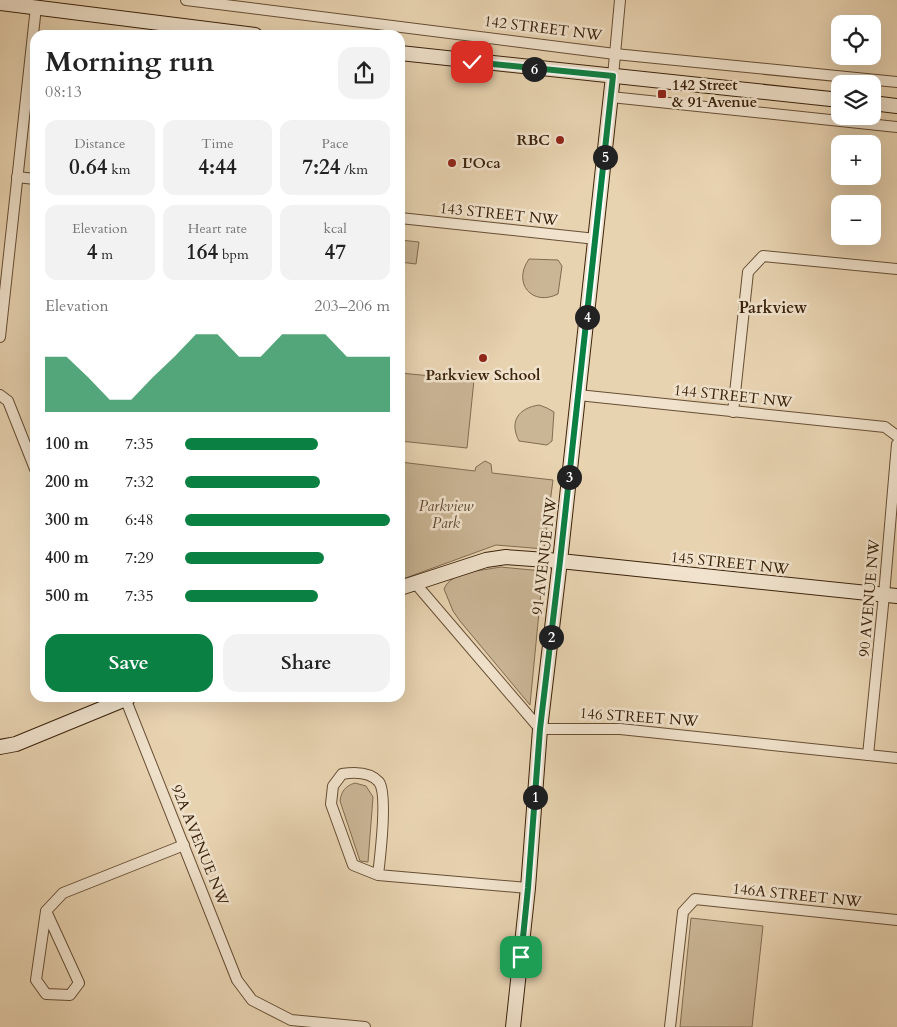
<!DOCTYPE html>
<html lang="en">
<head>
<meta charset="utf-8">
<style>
	body { margin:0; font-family:Cardo,serif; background:#f2f2f2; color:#222; height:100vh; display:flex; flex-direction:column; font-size:19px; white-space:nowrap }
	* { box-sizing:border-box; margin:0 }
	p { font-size:16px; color:#767676 }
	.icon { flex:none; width:28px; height:28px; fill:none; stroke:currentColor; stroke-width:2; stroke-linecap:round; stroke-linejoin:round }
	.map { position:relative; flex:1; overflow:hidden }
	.panel { position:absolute; left:30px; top:30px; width:375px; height:672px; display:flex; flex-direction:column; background:#fff; border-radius:15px; box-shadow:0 5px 20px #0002 }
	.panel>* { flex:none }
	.tools { position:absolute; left:831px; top:15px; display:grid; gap:10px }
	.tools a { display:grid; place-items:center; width:50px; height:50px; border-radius:10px; background:#fff; box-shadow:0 5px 20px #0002; font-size:25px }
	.pin { position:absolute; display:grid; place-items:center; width:42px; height:42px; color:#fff; margin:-21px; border-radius:10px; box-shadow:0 2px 8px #0006 }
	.km { position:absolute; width:25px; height:25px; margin:-12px; border-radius:50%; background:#222; color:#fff; font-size:14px; line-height:25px; text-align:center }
	.round { display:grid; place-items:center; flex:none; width:52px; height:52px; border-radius:15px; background:#f2f2f2 }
	.summary { display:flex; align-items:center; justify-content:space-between; height:85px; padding:0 15px }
	h1 { font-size:28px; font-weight:700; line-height:38px }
	.stats { display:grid; grid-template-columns:repeat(3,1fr); gap:8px; height:85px; padding:5px 15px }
	.stats div { display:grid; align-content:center; border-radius:12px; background:#f2f2f2; text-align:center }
	.stats b { font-size:21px; font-weight:700 }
	.stats small { font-size:14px; font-weight:400 }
	.stats p { font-size:14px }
	.chart { height:140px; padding:10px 15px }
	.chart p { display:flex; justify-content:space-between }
	.chart svg { width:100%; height:90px; margin-top:5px; fill:#0b8043; opacity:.7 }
	.button { display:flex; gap:10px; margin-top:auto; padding:10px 15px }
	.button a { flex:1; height:58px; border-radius:15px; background:#0b8043; color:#fff; font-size:20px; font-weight:700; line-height:58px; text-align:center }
	.button a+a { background:#f2f2f2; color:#222 }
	ul { padding:0 15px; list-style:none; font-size:16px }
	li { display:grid; grid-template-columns:80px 60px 1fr; align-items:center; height:38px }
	li i { height:12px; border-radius:6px; background:#0b8043 }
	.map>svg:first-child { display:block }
	.green { fill:#cab595; stroke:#826c50 }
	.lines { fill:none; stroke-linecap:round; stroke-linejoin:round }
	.street-casing { stroke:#664e34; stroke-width:12 }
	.secondary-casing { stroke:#3a220b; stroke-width:16 }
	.street { stroke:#f0e2cc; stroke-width:10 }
	.secondary { stroke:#f0e2cc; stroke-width:14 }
	.route-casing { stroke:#fff; stroke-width:10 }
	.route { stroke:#0b8043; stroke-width:6 }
	.poi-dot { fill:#8f2418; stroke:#f0e2cc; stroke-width:2 }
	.labels { text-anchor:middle; stroke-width:5; stroke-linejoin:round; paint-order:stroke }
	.street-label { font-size:15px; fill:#3a220b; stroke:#f0e2cc }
	.poi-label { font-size:15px; font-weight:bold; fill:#3a220b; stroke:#f0e2cc; text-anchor:start }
	.park-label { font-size:15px; font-style:italic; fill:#5e472e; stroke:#f0e2cc }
	.neighbourhood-label { font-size:16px; font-weight:bold; fill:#3a220b; stroke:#f0e2cc }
</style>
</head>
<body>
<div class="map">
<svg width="897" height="1027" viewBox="0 0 897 1027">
	<rect width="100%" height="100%" fill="#e8d3b1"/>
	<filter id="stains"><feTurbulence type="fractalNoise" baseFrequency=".004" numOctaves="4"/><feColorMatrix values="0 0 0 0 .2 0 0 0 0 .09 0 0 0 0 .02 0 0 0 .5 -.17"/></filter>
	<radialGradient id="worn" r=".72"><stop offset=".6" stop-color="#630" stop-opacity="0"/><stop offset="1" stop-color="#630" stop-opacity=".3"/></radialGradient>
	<!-- green -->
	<g class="green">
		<polygon points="400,240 419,242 416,264 400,262"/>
		<path d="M529,259l29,1 4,6 -4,28c-26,13 -46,-11 -29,-35z"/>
		<polygon points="400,373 474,380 467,448 400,441"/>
		<path d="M539,405l8,3 7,4 -2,29 -5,4 -28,-4c-10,-19 -1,-33 20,-36z"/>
		<polygon points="485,461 491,464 492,473 553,480 544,549 496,545 400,580 400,462 475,471 476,467"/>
		<path d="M500,567l43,4 -13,134 -70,-84 -7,-10 -9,-22c7,-18 38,-18 56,-22z"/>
		<path d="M355,783l11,3 7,11 -5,65 -8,-1 -20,-60c1,-9 5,-15 15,-18z"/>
		<polygon points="691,918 763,926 752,1027 680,1027"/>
	</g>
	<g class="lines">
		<defs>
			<g id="street">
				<polyline points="186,0 615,54 897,82"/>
				<polyline points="613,76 620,0"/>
				<polyline points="611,97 897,127"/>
				<polyline points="17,177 35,179"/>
				<polyline points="400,218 596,239"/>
				<polyline points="0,337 36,7"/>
				<polyline points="0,395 8,401 35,469"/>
				<polyline points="578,395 885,427 897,436"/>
				<polyline points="733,412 748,272 763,256 897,269"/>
				<polyline points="415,583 540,729 620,729 897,758"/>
				<polyline points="125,698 237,980 252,1000 291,1020 365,1027"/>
				<polyline points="868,755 884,595 897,444"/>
				<path d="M378,875c2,-17 10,-81 1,-93 -9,-10 -25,-10 -37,-8l-9,12 -2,18 22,61 25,10 150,13"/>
				<polyline points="46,911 36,980 46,994 70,995 79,983 46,911 63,893 184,845"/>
				<polyline points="670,1027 683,912 695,899 897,920"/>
			</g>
			<g id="secondary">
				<polyline points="0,3 255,35"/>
				<polyline points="400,53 840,100"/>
				<polyline points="872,103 897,106"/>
				<polyline points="400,588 486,560 506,557 560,561 897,596"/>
				<polyline points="0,747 16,744 128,698"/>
				<polyline points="513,1027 528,888 540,729 560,561 613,76"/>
			</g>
		</defs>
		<!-- street casing -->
		<use href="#street" class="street-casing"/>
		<!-- secondary casing -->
		<use href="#secondary" class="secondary-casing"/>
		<!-- street -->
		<use href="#street" class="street"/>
		<!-- secondary -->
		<use href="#secondary" class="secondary"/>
	</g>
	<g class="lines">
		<defs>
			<polyline id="route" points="472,62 613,76 560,561 540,729 528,888 521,957"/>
		</defs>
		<!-- route casing -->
		<use href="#route" class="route-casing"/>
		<!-- route -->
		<use href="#route" class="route"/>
	</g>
	<!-- markers -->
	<g class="poi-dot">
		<rect x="657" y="89" width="10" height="10" rx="2.5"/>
		<circle cx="560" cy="140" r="5"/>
		<circle cx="452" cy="163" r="5"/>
		<circle cx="483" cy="358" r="5"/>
	</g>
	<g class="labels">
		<!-- street labels -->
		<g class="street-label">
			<text transform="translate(543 28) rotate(7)" y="5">142 STREET NW</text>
			<text transform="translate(499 214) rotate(6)" y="5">143 STREET NW</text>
			<text transform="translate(733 396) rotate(6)" y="5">144 STREET NW</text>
			<text transform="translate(544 556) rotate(-83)" y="5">91 AVENUE NW</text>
			<text transform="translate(730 563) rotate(6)" y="5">145 STREET NW</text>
			<text transform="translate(869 598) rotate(-85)" y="5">90 AVENUE NW</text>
			<text transform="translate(639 717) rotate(4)" y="5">146 STREET NW</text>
			<text transform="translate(200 845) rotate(68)" y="5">92A AVENUE NW</text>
			<text transform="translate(797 895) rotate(6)" y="5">146A STREET NW</text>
		</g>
		<!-- poi labels -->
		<g class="poi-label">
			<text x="672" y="90">142 Street<tspan x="672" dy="17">&amp; 91 Avenue</tspan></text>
			<text x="550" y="145" text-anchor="end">RBC</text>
			<text x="462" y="168">L'Oca</text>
			<text x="483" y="380" text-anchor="middle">Parkview School</text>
		</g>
		<!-- park labels -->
		<g class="park-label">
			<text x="446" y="511">Parkview<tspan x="446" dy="17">Park</tspan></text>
		</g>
		<!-- neighbourhood labels -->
		<g class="neighbourhood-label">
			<text x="773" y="313">Parkview</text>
		</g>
	</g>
	<rect width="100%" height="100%" filter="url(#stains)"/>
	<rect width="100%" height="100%" fill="url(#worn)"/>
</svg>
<div class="tools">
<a><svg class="icon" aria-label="locate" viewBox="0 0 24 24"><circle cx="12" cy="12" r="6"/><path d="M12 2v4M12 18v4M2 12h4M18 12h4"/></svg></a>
<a><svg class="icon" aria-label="layers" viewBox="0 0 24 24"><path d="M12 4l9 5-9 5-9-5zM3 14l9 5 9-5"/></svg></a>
<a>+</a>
<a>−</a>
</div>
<div class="pin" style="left:521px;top:957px;background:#1e9e55"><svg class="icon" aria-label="arrive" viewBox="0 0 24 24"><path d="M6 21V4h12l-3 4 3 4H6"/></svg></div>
<div class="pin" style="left:472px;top:62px;background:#d93025"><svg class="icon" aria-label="check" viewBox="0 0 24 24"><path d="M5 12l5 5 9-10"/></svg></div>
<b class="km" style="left:535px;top:797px">1</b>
<b class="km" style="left:551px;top:637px">2</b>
<b class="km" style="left:569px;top:477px">3</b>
<b class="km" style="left:587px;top:317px">4</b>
<b class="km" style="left:605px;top:157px">5</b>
<b class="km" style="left:534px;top:69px">6</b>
<section class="panel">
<div class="summary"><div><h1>Morning run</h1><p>08:13</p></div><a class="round"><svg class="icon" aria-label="share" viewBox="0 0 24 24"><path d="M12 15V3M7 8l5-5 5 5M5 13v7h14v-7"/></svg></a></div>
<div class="stats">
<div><p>Distance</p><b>0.64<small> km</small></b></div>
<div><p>Time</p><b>4:44</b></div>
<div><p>Pace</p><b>7:24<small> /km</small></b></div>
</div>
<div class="stats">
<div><p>Elevation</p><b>4<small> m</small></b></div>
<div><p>Heart rate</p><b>164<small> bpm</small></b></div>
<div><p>kcal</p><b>47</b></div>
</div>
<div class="chart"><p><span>Elevation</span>203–206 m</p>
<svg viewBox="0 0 160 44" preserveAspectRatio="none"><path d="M0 44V17L10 17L20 27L30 38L40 38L50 27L60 17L70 6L80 6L90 17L100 17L110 6L120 6L130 6L140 17L150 17L160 17V44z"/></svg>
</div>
<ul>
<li><b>100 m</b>7:35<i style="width:65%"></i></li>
<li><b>200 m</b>7:32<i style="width:66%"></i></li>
<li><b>300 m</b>6:48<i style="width:100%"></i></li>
<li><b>400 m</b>7:29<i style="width:68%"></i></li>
<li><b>500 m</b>7:35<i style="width:65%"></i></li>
</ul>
<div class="button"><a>Save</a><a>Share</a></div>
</section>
</div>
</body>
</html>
